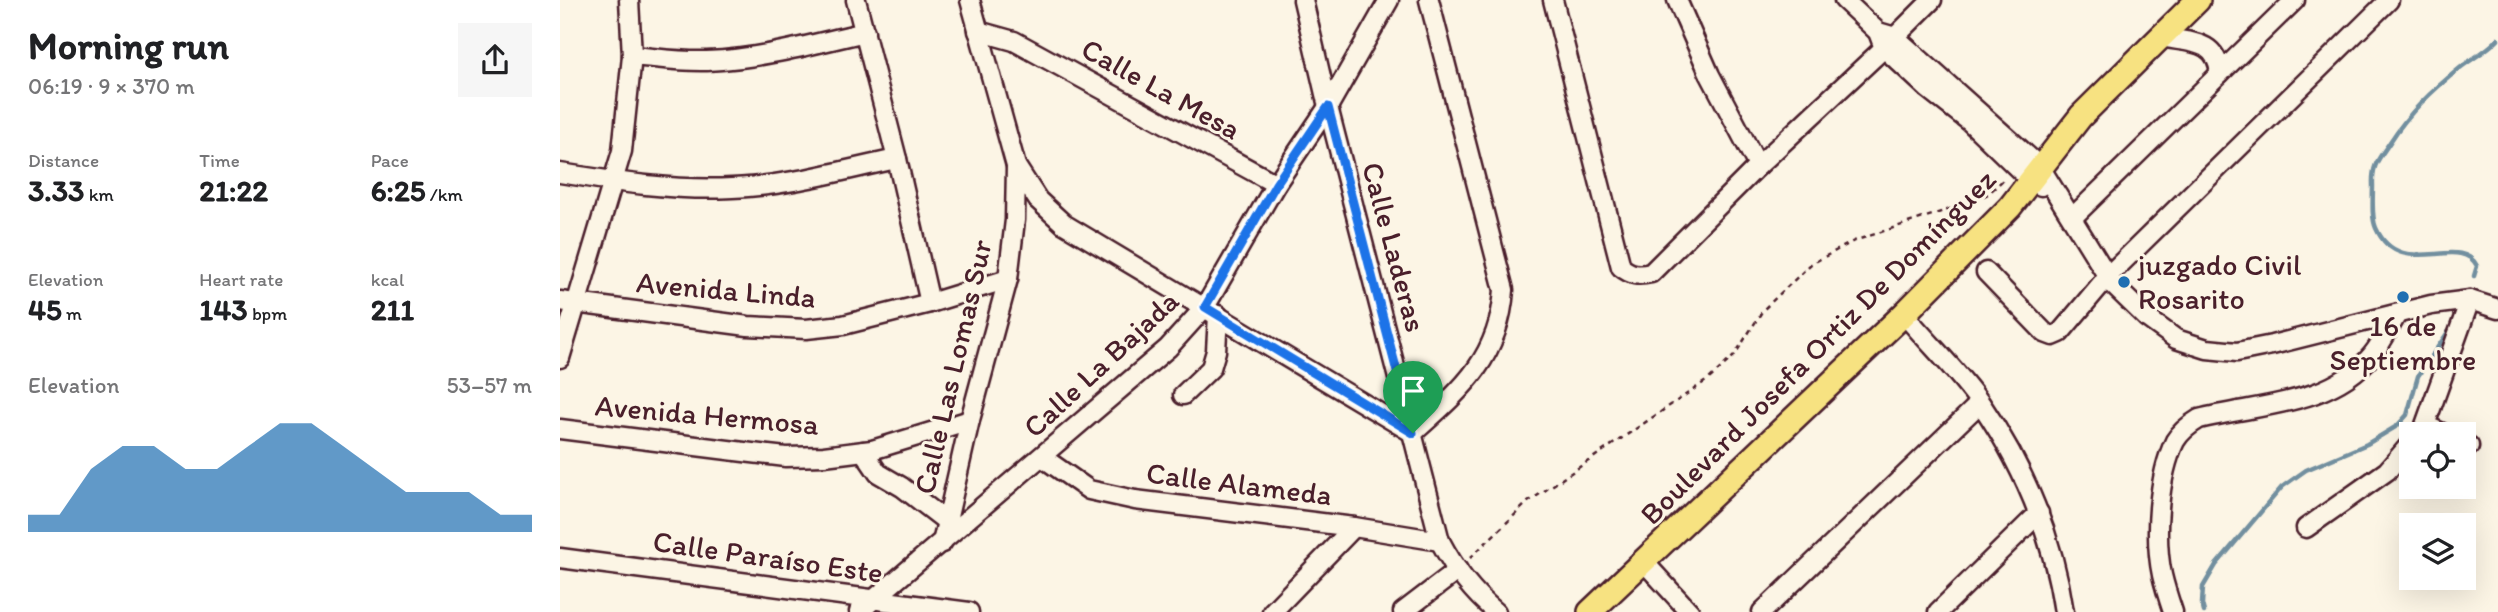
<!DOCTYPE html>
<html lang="en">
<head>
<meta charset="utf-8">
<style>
	body { margin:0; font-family:Itim,sans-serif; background:#f6f6f6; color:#202124; height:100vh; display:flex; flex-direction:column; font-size:26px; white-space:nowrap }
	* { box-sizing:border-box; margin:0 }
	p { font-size:23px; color:#757577 }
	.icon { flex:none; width:38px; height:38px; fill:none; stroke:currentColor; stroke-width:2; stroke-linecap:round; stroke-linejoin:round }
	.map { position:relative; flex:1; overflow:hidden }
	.sheet { display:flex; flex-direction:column; background:#fff; width:560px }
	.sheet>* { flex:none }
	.fabs { position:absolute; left:1839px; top:422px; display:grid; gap:14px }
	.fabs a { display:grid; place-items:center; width:77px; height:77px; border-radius:0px; background:#fff; box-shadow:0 7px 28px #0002; font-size:35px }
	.pin { position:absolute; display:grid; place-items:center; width:60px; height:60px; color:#fff; margin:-72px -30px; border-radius:50% 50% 50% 0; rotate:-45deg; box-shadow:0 0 7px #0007 }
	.pin .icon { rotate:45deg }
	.round { display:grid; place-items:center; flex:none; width:74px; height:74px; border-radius:0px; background:#f6f6f6 }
	.headline { display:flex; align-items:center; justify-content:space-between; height:119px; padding:0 28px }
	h1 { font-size:38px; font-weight:700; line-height:52px }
	.metrics { display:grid; grid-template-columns:repeat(3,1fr); gap:10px; height:119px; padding:7px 28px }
	.metrics div { display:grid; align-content:center }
	.metrics b { font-size:30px; font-weight:700 }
	.metrics small { font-size:19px; font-weight:400 }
	.metrics p { font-size:19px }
	.chart { height:196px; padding:14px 28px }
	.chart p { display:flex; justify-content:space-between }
	.chart svg { width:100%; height:126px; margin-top:7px; fill:#1f6fb2; opacity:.7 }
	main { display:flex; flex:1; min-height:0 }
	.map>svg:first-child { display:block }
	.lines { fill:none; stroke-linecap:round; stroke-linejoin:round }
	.stream { stroke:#728f9f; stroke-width:4.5 }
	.minor-casing { stroke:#4a1f2b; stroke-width:23 }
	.major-casing { stroke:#4a1f2b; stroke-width:28 }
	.path { stroke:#4a1f2b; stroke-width:2.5; stroke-dasharray:5 5; stroke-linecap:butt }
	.minor { stroke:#fcf5e5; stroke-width:18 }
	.major { stroke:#f7e281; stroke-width:23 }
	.route-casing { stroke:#fff; stroke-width:14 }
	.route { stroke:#1a73e8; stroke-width:9 }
	.poi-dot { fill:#1f6fb2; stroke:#fcf5e5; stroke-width:2.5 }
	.labels { text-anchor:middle; stroke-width:6; stroke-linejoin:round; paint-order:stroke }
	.street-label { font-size:30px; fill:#4a1f2b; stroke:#fcf5e5 }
	.poi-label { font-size:30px; fill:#4a1f2b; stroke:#fcf5e5; text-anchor:start }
</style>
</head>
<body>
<main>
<section class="sheet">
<div class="headline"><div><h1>Morning run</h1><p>06:19 · 9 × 370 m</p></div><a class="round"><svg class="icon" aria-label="share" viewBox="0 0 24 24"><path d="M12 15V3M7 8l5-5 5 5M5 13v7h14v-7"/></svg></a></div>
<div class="metrics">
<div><p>Distance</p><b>3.33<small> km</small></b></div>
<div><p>Time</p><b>21:22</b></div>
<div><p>Pace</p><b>6:25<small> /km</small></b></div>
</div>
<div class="metrics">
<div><p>Elevation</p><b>45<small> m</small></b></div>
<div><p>Heart rate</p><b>143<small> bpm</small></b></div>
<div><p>kcal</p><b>211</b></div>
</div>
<div class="chart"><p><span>Elevation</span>53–57 m</p>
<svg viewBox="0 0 160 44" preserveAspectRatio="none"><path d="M0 44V38L10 38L20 22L30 14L40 14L50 22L60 22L70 14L80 6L90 6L100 14L110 22L120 30L130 30L140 30L150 38L160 38V44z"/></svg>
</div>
</section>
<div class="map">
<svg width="1938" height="612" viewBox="0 0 1938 612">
	<rect width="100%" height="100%" fill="#fcf5e5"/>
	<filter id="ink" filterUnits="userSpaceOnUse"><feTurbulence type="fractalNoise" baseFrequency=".0143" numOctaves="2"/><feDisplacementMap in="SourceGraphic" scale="14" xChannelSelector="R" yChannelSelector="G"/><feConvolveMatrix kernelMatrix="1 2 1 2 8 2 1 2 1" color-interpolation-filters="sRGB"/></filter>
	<g filter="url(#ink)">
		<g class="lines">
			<!-- stream -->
			<g class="stream">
				<path d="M1914,276l3,-10c-17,-34 -77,16 -101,-38 -5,-11 -3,-30 -3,-43 -1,-21 6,-26 17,-43 19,-30 43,-52 70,-74 13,-10 27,-17 38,-29"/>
				<polyline points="1644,612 1642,604 1643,587 1656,565 1722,487 1746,470 1807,444 1837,426 1847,415 1858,376 1888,332"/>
			</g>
			<defs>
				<g id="minor">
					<polyline points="296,0 337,159 370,303"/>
					<path d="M743,0l25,107 112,434c14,27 33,52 56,71"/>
					<path d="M993,0l68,267c10,8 17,9 30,6l107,-107 126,-118 48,-48"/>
					<polyline points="1117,0 1150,75 1198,166"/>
					<polyline points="1284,0 1318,32 1324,48 1368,89 1410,122 1470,180 1481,186"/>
					<polyline points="418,31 454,41 716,184"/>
					<polyline points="1318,32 1335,37 1480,167 1553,285 1587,318 1616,339 1647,349 1677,352 1712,345 1871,305 1910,300 1938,309"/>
					<path d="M1600,37c28,6 56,1 60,36"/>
					<path d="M72,56c24,2 50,6 75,5 53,-2 106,-17 158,-29"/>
					<polyline points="456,166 478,200 504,224 853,433"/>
					<path d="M0,173c57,9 115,18 172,15 56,-2 111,-18 165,-29"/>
					<polyline points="1513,217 1735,0"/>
					<polyline points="1426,272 1485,333 1493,336 1500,333 1548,276 1829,0"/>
					<polyline points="0,301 188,326 246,329 283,325 370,303 448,279"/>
					<path d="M1344,314c25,30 55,58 77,90 43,63 72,133 83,208"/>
					<polyline points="0,358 62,151 72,56 69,0"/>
					<polyline points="623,395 651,368 656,351 658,315"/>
					<polyline points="0,429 192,453 226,457 264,456 312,450 410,420"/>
					<path d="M853,433c48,-43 86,-74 91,-143l-75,-290"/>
					<polyline points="1884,434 1865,425 1910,300"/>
					<polyline points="1904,443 1909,446"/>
					<polyline points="303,451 318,473 342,487 386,521"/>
					<polyline points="482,457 529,490 575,500 794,527 880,541"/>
					<polyline points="1746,528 1827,471 1852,442"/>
					<polyline points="382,543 410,420 448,279 455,220 456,166 410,0"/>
					<polyline points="0,558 409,612"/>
					<polyline points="1084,562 1130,612"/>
					<polyline points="299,612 608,348 645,307 716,184 768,107 829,0"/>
					<polyline points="712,612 794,527"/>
					<polyline points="843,612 898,570"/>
					<polyline points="1202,612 1420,403"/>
					<polyline points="1378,612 1479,513"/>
					<path d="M1613,612c-4,-12 -8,-24 -11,-37 -8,-38 -4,-99 13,-134 6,-10 14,-16 24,-22 58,-15 131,-13 173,-64 10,-12 17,-27 25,-41"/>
				</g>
				<polyline id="major" points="1030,612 1344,314 1450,207 1521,116 1638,0"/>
			</defs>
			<!-- minor casing -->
			<use href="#minor" class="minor-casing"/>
			<!-- major casing -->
			<use href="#major" class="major-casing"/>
			<!-- path -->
			<polyline class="path" points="910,558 968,502 1149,379 1174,356 1203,310 1251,264 1294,241 1402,205 1428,194 1445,178"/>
			<!-- minor -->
			<use href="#minor" class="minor"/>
			<!-- major -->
			<use href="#major" class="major"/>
		</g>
	</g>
	<g class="lines" filter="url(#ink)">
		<defs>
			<polygon id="route" points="768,107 853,433 645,307 716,184"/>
		</defs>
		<!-- route casing -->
		<use href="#route" class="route-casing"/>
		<!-- route -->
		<use href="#route" class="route"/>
	</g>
	<!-- markers -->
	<g class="poi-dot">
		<circle cx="1564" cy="282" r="7"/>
		<circle cx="1843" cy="297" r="7"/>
	</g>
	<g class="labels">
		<!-- street labels -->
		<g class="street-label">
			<text transform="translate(601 89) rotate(29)" y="10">Calle La Mesa</text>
			<text transform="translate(834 247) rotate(75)" y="10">Calle Laderas</text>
			<text transform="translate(166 290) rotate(5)" y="10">Avenida Linda</text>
			<text transform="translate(1258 347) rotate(-45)" y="10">Boulevard Josefa Ortiz De Domínguez</text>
			<text transform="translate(541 364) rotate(-43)" y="10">Calle La Bajada</text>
			<text transform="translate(393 367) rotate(-77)" y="10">Calle Las Lomas Sur</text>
			<text transform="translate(147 415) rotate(5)" y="10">Avenida Hermosa</text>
			<text transform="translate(679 484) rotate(7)" y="10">Calle Alameda</text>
			<text transform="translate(208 557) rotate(8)" y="10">Calle Paraíso Este</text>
		</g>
		<!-- poi labels -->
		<g class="poi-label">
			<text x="1578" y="275">juzgado Civil<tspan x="1578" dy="34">Rosarito</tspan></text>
			<text x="1843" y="336" text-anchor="middle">16 de<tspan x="1843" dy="34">Septiembre</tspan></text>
		</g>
	</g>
</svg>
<div class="fabs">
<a><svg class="icon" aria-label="locate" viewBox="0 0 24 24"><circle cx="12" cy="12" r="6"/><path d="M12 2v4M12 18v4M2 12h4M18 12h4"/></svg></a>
<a><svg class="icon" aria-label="layers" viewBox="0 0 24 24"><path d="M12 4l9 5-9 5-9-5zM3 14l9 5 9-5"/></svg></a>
</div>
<div class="pin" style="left:853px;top:433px;background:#1e9e55"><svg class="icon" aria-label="arrive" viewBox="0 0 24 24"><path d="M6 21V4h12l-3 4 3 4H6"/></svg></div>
</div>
</main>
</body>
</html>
